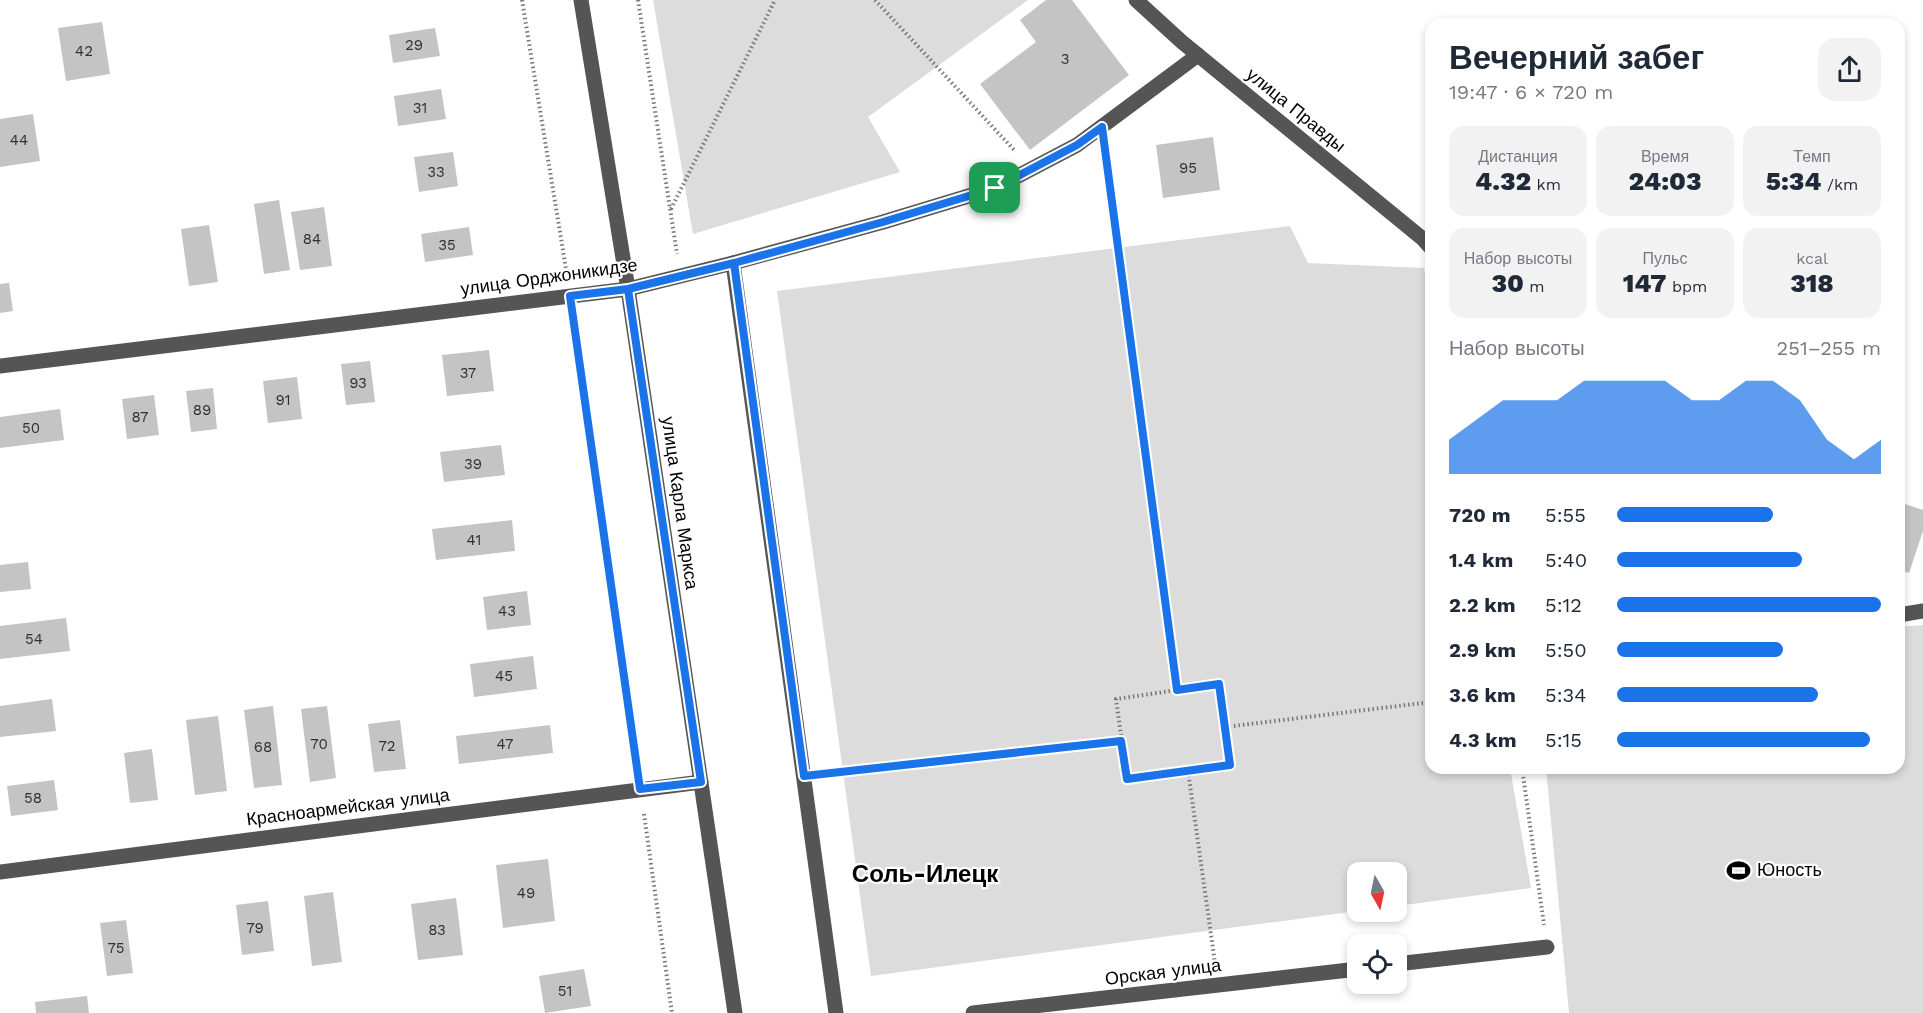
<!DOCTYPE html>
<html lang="ru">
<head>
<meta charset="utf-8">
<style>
	body { margin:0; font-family:"Work Sans",sans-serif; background:#f2f2f3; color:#1f2937; height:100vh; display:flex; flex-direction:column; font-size:22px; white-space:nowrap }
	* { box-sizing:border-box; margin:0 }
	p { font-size:20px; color:#747a83 }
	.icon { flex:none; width:33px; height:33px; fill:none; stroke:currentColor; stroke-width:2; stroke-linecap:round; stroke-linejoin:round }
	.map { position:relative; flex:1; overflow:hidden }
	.details { position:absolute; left:1425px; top:18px; width:480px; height:756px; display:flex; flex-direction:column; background:#fff; border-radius:18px; box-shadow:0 3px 9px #0003 }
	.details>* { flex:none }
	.needle { width:39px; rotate:171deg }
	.fabs { position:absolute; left:1347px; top:862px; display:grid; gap:12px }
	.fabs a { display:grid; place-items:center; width:60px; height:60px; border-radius:12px; background:#fff; box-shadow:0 3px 9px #0003; font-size:30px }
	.pin { position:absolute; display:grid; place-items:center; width:51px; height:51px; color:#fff; margin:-26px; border-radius:12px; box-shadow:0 3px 9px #0006 }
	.round { display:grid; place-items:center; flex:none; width:63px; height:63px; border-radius:18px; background:#f2f2f3 }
	.head { display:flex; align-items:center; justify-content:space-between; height:102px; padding:0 24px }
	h1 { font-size:33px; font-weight:800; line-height:45px }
	.stats { display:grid; grid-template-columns:repeat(3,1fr); gap:9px; height:102px; padding:6px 24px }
	.stats div { display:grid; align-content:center; border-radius:15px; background:#f2f2f3; text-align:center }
	.stats b { font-size:26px; font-weight:800 }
	.stats small { font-size:16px; font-weight:400 }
	.stats p { font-size:16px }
	.chart { height:168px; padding:12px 24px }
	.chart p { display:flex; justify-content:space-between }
	.chart svg { width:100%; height:108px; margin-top:6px; fill:#1a73e8; opacity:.7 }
	ul { padding:0 24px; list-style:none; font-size:20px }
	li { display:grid; grid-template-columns:96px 72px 1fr; align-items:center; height:45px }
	li i { height:15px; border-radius:8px; background:#1a73e8 }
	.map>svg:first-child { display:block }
	.green { fill:#dcdcdc }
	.building { fill:#c4c4c4 }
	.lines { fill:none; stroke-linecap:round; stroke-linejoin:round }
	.path { stroke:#777; stroke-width:4; stroke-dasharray:1.5 3; stroke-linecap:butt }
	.minor { stroke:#555; stroke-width:15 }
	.route-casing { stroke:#fff; stroke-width:12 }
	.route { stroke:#1a73e8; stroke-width:8 }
	.labels { text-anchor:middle; stroke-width:4.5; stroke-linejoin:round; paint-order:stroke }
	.number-label { font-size:15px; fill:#313131 }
	.street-label { font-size:18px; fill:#000; stroke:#fff }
	.poi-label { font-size:18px; fill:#000; stroke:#fff; text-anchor:start }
	.district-label { font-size:24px; font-weight:bold; fill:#000; stroke:#fff }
</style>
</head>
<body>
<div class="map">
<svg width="1923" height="1013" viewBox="0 0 1923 1013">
	<rect width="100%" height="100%" fill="#fff"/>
	<!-- green -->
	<g class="green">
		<polygon points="653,0 1028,0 868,117 900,172 693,234"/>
		<polygon points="1290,226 1308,263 1424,268 1431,306 1431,768 1510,768 1531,888 1397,906 1396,873 1358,873 1357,911 871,976 777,291"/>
		<polygon points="1923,625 1923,1013 1569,1013 1546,768 1899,768 1899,627"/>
	</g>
	<!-- building -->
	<g class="building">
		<polygon points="1046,0 1072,0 1129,75 1030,150 980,84 1036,42 1020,20"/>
		<polygon points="102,22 110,74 66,81 58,28"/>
		<polygon points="435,28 440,56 393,63 389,35"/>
		<polygon points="441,89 446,119 398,126 394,96"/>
		<polygon points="33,114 40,161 0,167 0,119"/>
		<polygon points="1213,137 1220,190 1163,198 1156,145"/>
		<polygon points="453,152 458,186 419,192 414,157"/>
		<polygon points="279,200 290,270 264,274 254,204"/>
		<polygon points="324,207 332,266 300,270 291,212"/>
		<polygon points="209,225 218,282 189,286 181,229"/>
		<polygon points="469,227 473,255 425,262 421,234"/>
		<polygon points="9,283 13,311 0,313 0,284"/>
		<polygon points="489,350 494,391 447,396 442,355"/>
		<polygon points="370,361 375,402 346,405 341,364"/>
		<polygon points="297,377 302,419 268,423 263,381"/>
		<polygon points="213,388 217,429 191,432 186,391"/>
		<polygon points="154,395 159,435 127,439 122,399"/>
		<polygon points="60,409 64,440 0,448 0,417"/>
		<polygon points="501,445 505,475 444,482 440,452"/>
		<polygon points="1899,502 1923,510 1923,531 1909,573 1899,570"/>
		<polygon points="512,520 515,551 436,560 432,529"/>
		<polygon points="28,562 31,589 0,592 0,565"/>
		<polygon points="527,591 531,625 487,630 483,597"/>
		<polygon points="66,618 70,651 0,659 0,626"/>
		<polygon points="533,656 537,689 474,697 470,664"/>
		<polygon points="52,699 56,731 0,737 0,706"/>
		<polygon points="273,706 282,785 254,788 244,710"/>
		<polygon points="327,706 336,778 310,782 301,709"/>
		<polygon points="218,716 227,791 195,795 186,720"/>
		<polygon points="400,720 406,769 374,772 368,724"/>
		<polygon points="550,725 553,753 459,764 456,736"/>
		<polygon points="152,749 158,800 130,803 124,753"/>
		<polygon points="54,780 58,810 11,816 7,786"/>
		<polygon points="548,859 555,921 503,928 496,865"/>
		<polygon points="333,892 342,962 312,966 304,896"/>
		<polygon points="456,898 463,955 418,960 411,904"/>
		<polygon points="268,901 274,951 242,955 236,905"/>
		<polygon points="126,920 133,973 107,976 100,923"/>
		<polygon points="584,969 591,1006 545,1013 539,976"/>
		<polygon points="87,996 89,1013 36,1013 35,1002"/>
	</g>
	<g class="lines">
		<!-- path -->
		<g class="path">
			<polyline points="522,0 567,275"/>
			<polyline points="638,0 677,254"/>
			<polyline points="875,0 1015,151"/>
			<polyline points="1105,152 1177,690"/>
			<polyline points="671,209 775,0"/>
			<polyline points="573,318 637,768"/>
			<polygon points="1219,684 1230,765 1127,779 1116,699"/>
			<polyline points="1225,727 1431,702"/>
			<polyline points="1522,768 1544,925"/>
			<polyline points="1188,771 1215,963"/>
			<polyline points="827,773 1121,741"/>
			<polyline points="644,814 672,1013"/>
		</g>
		<!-- minor -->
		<g class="minor">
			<polyline points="581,0 628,289 735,1013"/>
			<polyline points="1136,0 1182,42 1423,239 1431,248"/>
			<polyline points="733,263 836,1013"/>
			<polyline points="0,366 628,289 733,263 883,222 995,188 1077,145 1198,55"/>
			<polyline points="1899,615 1923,611"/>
			<polyline points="0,872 701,782"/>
			<polyline points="1396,964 1547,947"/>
			<polyline points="973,1013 1358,969"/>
		</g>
	</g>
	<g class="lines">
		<defs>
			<polyline id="route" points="995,188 883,222 734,263 628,289 570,296 640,789 701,782 628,289 734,263 804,776 1121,741 1127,779 1230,765 1219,684 1177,690 1102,127 1077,145 995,188"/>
		</defs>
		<!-- route casing -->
		<use href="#route" class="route-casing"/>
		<!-- route -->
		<use href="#route" class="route"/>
	</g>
	<!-- icons -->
	<defs>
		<symbol id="stadium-bare" viewBox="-9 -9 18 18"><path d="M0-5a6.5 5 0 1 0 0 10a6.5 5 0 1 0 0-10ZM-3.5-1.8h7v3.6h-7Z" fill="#000" stroke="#fff" stroke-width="2.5" paint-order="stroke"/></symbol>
	</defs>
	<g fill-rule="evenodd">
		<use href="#stadium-bare" x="1722" y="854" width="33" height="33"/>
	</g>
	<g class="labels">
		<!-- number labels -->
		<g class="number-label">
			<text x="414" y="50">29</text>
			<text x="84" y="56">42</text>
			<text x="1065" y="64">3</text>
			<text x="420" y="113">31</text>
			<text x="19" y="145">44</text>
			<text x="1188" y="173">95</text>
			<text x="436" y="177">33</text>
			<text x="312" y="244">84</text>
			<text x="447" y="250">35</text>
			<text x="468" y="378">37</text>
			<text x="358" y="388">93</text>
			<text x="283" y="405">91</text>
			<text x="202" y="415">89</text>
			<text x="140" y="422">87</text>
			<text x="31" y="433">50</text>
			<text x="473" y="469">39</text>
			<text x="474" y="545">41</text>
			<text x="507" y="616">43</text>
			<text x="34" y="644">54</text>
			<text x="504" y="681">45</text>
			<text x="319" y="749">70</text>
			<text x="505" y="749">47</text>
			<text x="387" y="751">72</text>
			<text x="263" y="752">68</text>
			<text x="33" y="803">58</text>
			<text x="526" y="898">49</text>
			<text x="255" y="933">79</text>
			<text x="437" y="935">83</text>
			<text x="116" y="953">75</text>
			<text x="565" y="996">51</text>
		</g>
		<!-- street labels -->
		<g class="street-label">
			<text transform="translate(1296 110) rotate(39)" y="6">улица Правды</text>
			<text transform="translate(549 277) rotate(-8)" y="6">улица Орджоникидзе</text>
			<text transform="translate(680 503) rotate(82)" y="6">улица Карла Маркса</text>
			<text transform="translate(348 807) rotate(-7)" y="6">Красноармейская улица</text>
			<text transform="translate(1163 972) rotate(-7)" y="6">Орская улица</text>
		</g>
		<!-- poi labels -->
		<g class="poi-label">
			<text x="1757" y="876">Юность</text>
		</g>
		<!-- district labels -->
		<g class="district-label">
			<text x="925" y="882">Соль-Илецк</text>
		</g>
	</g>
</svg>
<div class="fabs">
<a><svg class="needle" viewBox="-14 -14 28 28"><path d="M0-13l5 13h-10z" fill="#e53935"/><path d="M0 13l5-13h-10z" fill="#747a83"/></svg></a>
<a><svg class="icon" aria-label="locate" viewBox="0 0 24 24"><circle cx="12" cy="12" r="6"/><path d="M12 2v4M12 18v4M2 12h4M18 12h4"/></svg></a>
</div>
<div class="pin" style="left:995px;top:188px;background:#1e9e55"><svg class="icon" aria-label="arrive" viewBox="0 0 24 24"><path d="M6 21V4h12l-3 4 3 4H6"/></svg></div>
<section class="details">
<div class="head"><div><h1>Вечерний забег</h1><p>19:47 · 6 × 720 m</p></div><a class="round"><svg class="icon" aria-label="share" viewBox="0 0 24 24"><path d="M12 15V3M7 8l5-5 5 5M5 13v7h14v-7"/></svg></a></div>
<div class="stats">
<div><p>Дистанция</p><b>4.32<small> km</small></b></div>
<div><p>Время</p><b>24:03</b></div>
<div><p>Темп</p><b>5:34<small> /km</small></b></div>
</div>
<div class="stats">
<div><p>Набор высоты</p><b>30<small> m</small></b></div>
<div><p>Пульс</p><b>147<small> bpm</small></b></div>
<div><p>kcal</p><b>318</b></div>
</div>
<div class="chart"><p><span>Набор высоты</span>251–255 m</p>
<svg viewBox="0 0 160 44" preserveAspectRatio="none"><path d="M0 44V30L10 22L20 14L30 14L40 14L50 6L60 6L70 6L80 6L90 14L100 14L110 6L120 6L130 14L140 30L150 38L160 30V44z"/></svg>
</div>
<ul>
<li><b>720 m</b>5:55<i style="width:59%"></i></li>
<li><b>1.4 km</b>5:40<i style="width:70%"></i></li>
<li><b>2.2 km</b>5:12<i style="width:100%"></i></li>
<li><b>2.9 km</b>5:50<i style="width:63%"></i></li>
<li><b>3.6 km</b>5:34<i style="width:76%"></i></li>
<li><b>4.3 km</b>5:15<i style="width:96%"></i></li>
</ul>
</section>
</div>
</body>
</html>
